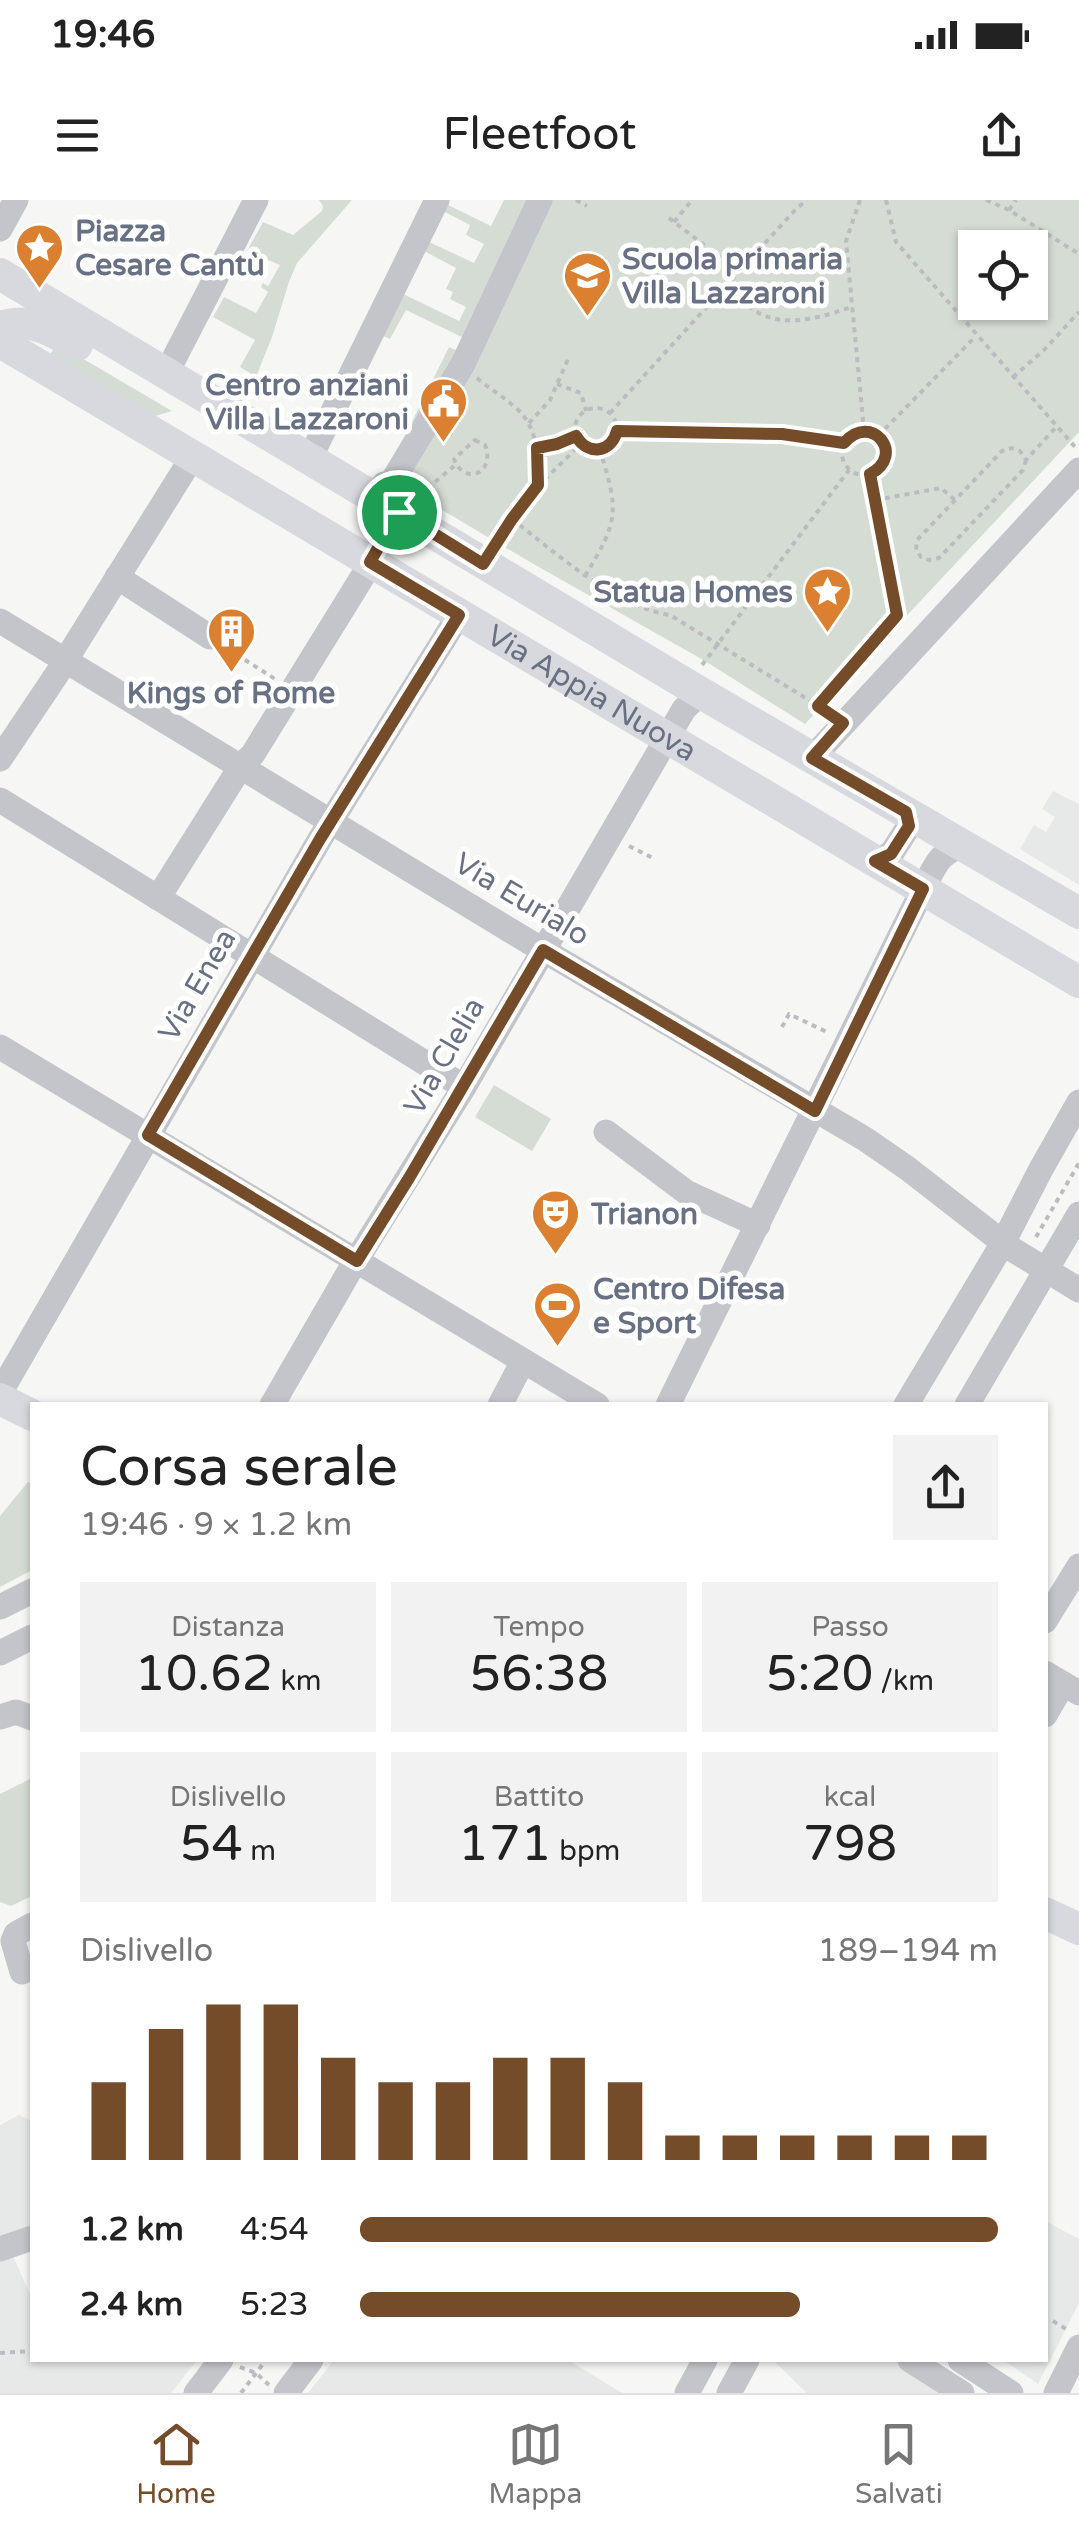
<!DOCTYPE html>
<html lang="it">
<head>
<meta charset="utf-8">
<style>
	body { margin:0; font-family:"Varela Round",sans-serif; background:#f2f2f2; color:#222; height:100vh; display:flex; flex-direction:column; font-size:38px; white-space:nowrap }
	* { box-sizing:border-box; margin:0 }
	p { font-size:32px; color:#767676 }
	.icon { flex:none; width:55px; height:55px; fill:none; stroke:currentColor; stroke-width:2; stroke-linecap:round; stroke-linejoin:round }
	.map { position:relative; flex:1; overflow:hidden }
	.details { position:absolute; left:30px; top:1202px; width:1018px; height:960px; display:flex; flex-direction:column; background:#fff; border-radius:0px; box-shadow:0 2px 8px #0004 }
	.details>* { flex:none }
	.buttons { position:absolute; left:958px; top:30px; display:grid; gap:20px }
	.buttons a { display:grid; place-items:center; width:90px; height:90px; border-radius:0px; background:#fff; box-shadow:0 2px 8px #0004; font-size:50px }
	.pin { position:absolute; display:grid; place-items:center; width:85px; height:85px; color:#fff; margin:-42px; border:5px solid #fff; border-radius:50%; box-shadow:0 2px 10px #0007 }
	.round { display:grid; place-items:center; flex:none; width:105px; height:105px; border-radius:0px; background:#f2f2f2 }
	.head { display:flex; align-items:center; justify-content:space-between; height:170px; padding:0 50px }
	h1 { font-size:55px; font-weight:600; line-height:75px }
	.figures { display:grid; grid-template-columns:repeat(3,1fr); gap:15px; height:170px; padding:10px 50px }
	.figures div { display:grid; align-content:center; border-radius:0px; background:#f2f2f2; text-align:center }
	.figures b { font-size:50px; font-weight:600 }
	.figures small { font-size:28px; font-weight:400 }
	.figures p { font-size:28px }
	.chart { height:280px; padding:20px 50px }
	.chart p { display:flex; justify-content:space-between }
	.chart svg { width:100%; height:180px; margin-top:10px; stroke:#754c29; stroke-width:6 }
	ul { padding:0 50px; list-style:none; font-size:32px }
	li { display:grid; grid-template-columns:160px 120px 1fr; align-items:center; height:75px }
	li i { height:25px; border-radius:12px; background:#754c29 }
	.status { display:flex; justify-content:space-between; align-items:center; height:70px; padding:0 50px; background:#fff; direction:ltr }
	.status svg { height:28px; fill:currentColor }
	header { display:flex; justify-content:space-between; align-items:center; height:130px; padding:0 50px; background:#fff; font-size:45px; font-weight:600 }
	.menu { display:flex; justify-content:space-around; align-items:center; height:140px; border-top:2px solid #e0e0e0; background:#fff; font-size:28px; color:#767676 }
	.menu a { display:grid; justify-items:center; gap:5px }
	.menu .active { color:#754c29 }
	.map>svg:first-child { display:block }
	.built { fill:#e7e8e8 }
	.green { fill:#d5dcd4; fill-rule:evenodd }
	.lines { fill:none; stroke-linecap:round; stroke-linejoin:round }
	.path { stroke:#bbbcc0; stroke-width:4; stroke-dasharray:5 5; stroke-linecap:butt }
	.minor { stroke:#c3c5ca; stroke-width:25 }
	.major { stroke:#d8d9df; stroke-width:32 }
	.route-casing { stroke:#fff; stroke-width:20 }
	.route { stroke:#754c29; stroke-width:12 }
	.labels { text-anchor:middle; stroke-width:10; stroke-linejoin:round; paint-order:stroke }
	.poi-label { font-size:30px; font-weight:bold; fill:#687184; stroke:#fff; text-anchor:start }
	.street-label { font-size:30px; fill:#687184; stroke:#fff }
</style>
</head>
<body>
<div class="status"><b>19:46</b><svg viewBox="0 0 49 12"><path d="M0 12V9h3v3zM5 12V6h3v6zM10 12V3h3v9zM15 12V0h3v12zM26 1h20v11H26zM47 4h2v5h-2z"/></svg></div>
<header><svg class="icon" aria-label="menu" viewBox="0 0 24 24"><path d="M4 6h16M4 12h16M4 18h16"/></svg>Fleetfoot<svg class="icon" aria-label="share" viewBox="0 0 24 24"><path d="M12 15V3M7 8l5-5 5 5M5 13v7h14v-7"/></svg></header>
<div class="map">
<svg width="1079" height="2193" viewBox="0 0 1079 2193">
	<rect width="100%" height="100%" fill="#f6f7f4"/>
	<!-- built -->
	<g class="built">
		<polygon points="1053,591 1079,604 1079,685 1020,649 1034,625 1046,632 1055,617 1042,609"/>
		<polygon points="19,1915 32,1921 32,2026 0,2037 0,1925"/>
		<polygon points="1045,2021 1079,2039 1079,2103 1038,2184 1003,2160 1045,2160"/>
		<polygon points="0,2058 14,2058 32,2099 32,2160 197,2160 171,2193 0,2193"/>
		<polygon points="334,2160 568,2160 622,2193 308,2193"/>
		<polygon points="778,2160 923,2160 975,2193 807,2193 776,2163"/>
	</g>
	<!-- green -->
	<g class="green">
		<polygon points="319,0 352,0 297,63 289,82 272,137 256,177 240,167 255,140 213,117 224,97 256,113 268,92 261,87 263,83 268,86 280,65 247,51 263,22 293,35 322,11 323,6"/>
		<path d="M446,0h4l-2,5 43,21 13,-26h575v232l-274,292 -100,-63 -175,-99 -145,-86 64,-129 11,5 6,-13 -60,-29 -16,29 -11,-5 20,-42 60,29 7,-14 -16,-8 3,-7 -7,-3 10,-21 -34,-18 5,-9 47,22 10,-19 -18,-9 4,-10 -29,-15zM975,48h55v54h-55z"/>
		<polygon points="58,144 172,211 152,217 50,154"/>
		<polygon points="494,885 551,919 532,951 475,917"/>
		<polygon points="28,1282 32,1284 32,1370 0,1387 0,1316"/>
		<polygon points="32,1578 32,1696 11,1706 0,1702 0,1594"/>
	</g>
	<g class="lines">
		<!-- path -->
		<g class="path">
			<polyline points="576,0 587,6"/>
			<polyline points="860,0 846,41 864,231"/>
			<polyline points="886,0 896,42 1076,248"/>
			<polyline points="986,0 1009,10 1079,54"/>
			<polyline points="1009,10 1016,0"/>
			<polyline points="669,18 739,72"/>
			<polyline points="674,22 692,0"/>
			<path d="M726,86c8,7 16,15 25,22 29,22 69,10 100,-1"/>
			<polyline points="1013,177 1044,150 1079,112"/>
			<path d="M477,178c13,11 27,19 39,30 22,19 22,48 23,75"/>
			<polyline points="557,184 581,193 586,211"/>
			<circle cx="596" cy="229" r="21"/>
			<polyline points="610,213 797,8 807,0"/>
			<polyline points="529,223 550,200 569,157"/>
			<polyline points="617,231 781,235 844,243"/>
			<circle cx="864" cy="253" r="22"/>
			<polyline points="878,236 976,136"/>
			<path d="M475,240l10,5c11,29 -21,41 -31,14z"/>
			<polyline points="537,247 576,236"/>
			<polyline points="1026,260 1023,270 939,358 929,360 921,357 916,350 917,340 1002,251 1012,248 1020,251 1026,260 1057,226"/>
			<polyline points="420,295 454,266"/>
			<polyline points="875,300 941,288 955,300"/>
			<path d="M512,319c44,34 102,87 158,96l157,96"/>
			<polyline points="496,343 539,285 581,244"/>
			<path d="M585,376c34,-56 34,-64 15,-126"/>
			<polyline points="228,449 275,479"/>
			<polyline points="702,465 849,270"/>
			<polyline points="818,505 897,415 870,274"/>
			<polyline points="629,646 653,658"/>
			<polyline points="473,683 485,664 483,663"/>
			<polyline points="782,827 789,814 829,833"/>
			<polyline points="1036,1037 1079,963"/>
			<polyline points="1053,2121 1066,2129"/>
			<polyline points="0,2153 32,2151"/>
			<polyline points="240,2167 256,2173 269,2185"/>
			<polyline points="241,2193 266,2160"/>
		</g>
		<!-- minor -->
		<g class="minor">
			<polyline points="0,29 16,0"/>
			<polyline points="166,174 256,0"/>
			<polyline points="310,258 437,0"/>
			<polyline points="384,284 388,287 393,280 463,164 540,0"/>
			<polyline points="117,377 210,437"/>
			<polyline points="0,421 531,743 865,939 907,968 1010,1048 1079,1090"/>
			<polyline points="812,558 1079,270"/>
			<polyline points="0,559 57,474 193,256"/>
			<polyline points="0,600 464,887"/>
			<polyline points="875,661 891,654 909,626 906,612"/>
			<polyline points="158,698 241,566 253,554 371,363 399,312"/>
			<polyline points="0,847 597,1205"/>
			<polyline points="606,932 686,992 758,1025"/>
			<polyline points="0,1193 320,639 459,415"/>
			<polyline points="272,1205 349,1072 464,887 684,509 701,493"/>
			<polyline points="500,1205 523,1161"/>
			<path d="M668,1205l255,-516c12,-22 15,-38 42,-43"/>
			<polyline points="906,1205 1003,1043 1041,969 1079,902"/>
			<polyline points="967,1205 1079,1014"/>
			<polyline points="0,1407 32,1391"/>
			<polyline points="1045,1421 1079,1366"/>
			<polyline points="0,1453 32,1437"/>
			<polyline points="1045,1473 1079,1493"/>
			<polyline points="1045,1515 1063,1484"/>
			<polyline points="0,1517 16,1512 32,1518"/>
			<polyline points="22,1772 13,1741 16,1734 32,1725"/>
			<polyline points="0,2049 32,2038"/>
			<polyline points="910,2160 962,2193"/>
			<polyline points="960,2160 1011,2193"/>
			<polyline points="196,2193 221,2160"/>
			<polyline points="286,2193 311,2160"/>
			<polyline points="687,2193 705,2160"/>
			<polyline points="729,2193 747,2160"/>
			<polyline points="1056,2193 1079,2147"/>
		</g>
		<!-- major -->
		<g class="major">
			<polyline points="0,74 701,493 1079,713"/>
			<path d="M0,127c30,-10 52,3 77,18"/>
			<path id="s1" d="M0,142l1079,640"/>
			<polyline points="0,1199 32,1215"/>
			<polyline points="1045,1713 1079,1729"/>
		</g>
	</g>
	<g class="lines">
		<defs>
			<path id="route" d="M617,231l165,3 62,9c27,-32 63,12 26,31l27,141 -79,91 25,17 -31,35 94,54 3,14 -18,28 -16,7 48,28 -108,222 -272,-161 -134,228 -52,83 -209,-126 172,-296 139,-224 -89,-53 29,-50 84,52 29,-45 26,-34 -1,-37 20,-4 19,-8c12,20 35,17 41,-5z"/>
		</defs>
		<!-- route casing -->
		<use href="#route" class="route-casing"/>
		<!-- route -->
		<use href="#route" class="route"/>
	</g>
	<!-- icons -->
	<defs>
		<symbol id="sight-pin" viewBox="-11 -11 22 30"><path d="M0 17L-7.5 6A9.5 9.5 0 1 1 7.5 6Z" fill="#db8031" stroke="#fff"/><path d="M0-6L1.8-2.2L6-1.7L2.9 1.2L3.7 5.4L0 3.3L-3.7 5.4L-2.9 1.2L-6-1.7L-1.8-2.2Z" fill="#fff"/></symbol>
		<symbol id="school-pin" viewBox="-11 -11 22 30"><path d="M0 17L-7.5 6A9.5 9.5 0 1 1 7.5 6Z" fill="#db8031" stroke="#fff"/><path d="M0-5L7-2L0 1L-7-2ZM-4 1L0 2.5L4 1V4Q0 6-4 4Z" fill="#fff"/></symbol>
		<symbol id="civic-pin" viewBox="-11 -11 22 30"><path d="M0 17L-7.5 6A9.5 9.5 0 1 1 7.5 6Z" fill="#db8031" stroke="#fff"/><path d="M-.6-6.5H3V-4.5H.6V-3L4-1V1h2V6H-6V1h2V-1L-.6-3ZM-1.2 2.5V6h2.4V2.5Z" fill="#fff"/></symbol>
		<symbol id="building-pin" viewBox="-11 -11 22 30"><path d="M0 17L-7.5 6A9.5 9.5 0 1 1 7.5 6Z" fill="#db8031" stroke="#fff"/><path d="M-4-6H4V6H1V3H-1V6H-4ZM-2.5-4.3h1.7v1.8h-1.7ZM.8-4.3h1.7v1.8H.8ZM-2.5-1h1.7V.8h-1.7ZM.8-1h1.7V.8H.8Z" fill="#fff"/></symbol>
		<symbol id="theatre-pin" viewBox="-11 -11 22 30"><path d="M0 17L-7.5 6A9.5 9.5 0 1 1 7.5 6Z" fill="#db8031" stroke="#fff"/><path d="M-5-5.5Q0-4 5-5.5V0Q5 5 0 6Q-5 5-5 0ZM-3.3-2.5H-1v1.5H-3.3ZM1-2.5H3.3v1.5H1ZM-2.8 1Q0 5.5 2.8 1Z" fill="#fff"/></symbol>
		<symbol id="stadium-pin" viewBox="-11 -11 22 30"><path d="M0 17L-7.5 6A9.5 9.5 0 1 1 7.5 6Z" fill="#db8031" stroke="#fff"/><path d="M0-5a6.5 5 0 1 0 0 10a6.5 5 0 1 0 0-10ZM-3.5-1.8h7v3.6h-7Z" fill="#fff"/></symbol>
	</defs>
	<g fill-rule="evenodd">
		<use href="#sight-pin" x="12" y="20" width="55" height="75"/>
		<use href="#school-pin" x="560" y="48" width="55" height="75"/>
		<use href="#civic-pin" x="416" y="174" width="55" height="75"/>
		<use href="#sight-pin" x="800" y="364" width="55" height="75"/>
		<use href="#building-pin" x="204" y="404" width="55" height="75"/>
		<use href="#theatre-pin" x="528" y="986" width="55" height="75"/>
		<use href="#stadium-pin" x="530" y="1078" width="55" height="75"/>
	</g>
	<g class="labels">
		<!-- poi labels -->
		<g class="poi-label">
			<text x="75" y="41">Piazza<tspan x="75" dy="34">Cesare Cantù</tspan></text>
			<text x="622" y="69">Scuola primaria<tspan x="622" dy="34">Villa Lazzaroni</tspan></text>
			<text x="409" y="195" text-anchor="end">Centro anziani<tspan x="409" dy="34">Villa Lazzaroni</tspan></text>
			<text x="793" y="402" text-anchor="end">Statua Homes</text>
			<text x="231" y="503" text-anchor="middle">Kings of Rome</text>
			<text x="591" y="1024">Trianon</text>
			<text x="593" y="1099">Centro Difesa<tspan x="593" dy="34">e Sport</tspan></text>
		</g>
		<!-- street labels -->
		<g class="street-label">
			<text dy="10" stroke="none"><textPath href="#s1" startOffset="688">Via Appia Nuova</textPath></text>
			<text transform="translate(522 699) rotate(31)" y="10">Via Eurialo</text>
			<text transform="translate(197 785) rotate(-60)" y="10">Via Enea</text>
			<text transform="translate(444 856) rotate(-60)" y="10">Via Clelia</text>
		</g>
	</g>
</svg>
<div class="buttons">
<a><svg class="icon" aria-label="locate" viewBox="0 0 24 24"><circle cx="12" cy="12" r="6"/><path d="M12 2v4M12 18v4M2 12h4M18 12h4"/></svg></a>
</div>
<div class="pin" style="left:399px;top:312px;background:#1e9e55"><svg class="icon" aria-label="arrive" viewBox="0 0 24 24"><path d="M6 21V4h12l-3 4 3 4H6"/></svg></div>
<section class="details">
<div class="head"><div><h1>Corsa serale</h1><p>19:46 · 9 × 1.2 km</p></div><a class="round"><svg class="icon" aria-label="share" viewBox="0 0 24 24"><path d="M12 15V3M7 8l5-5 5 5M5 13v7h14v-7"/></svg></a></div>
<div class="figures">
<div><p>Distanza</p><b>10.62<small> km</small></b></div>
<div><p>Tempo</p><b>56:38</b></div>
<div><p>Passo</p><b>5:20<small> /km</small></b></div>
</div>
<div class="figures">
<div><p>Dislivello</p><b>54<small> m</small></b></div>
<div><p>Battito</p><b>171<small> bpm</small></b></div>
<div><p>kcal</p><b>798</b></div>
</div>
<div class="chart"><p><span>Dislivello</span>189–194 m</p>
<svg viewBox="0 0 160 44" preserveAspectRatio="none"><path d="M5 44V25M15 44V12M25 44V6M35 44V6M45 44V19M55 44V25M65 44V25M75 44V19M85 44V19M95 44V25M105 44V38M115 44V38M125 44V38M135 44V38M145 44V38M155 44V38"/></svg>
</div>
<ul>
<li><b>1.2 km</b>4:54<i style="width:100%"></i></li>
<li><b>2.4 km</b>5:23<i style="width:69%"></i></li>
</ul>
</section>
</div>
<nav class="menu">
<a class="active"><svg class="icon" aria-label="home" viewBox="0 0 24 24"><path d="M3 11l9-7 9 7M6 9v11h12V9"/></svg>Home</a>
<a><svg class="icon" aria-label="map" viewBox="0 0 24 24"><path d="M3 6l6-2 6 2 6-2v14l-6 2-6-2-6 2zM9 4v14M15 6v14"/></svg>Mappa</a>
<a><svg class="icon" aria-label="saved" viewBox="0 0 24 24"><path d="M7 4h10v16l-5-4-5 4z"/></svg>Salvati</a>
</nav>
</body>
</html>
